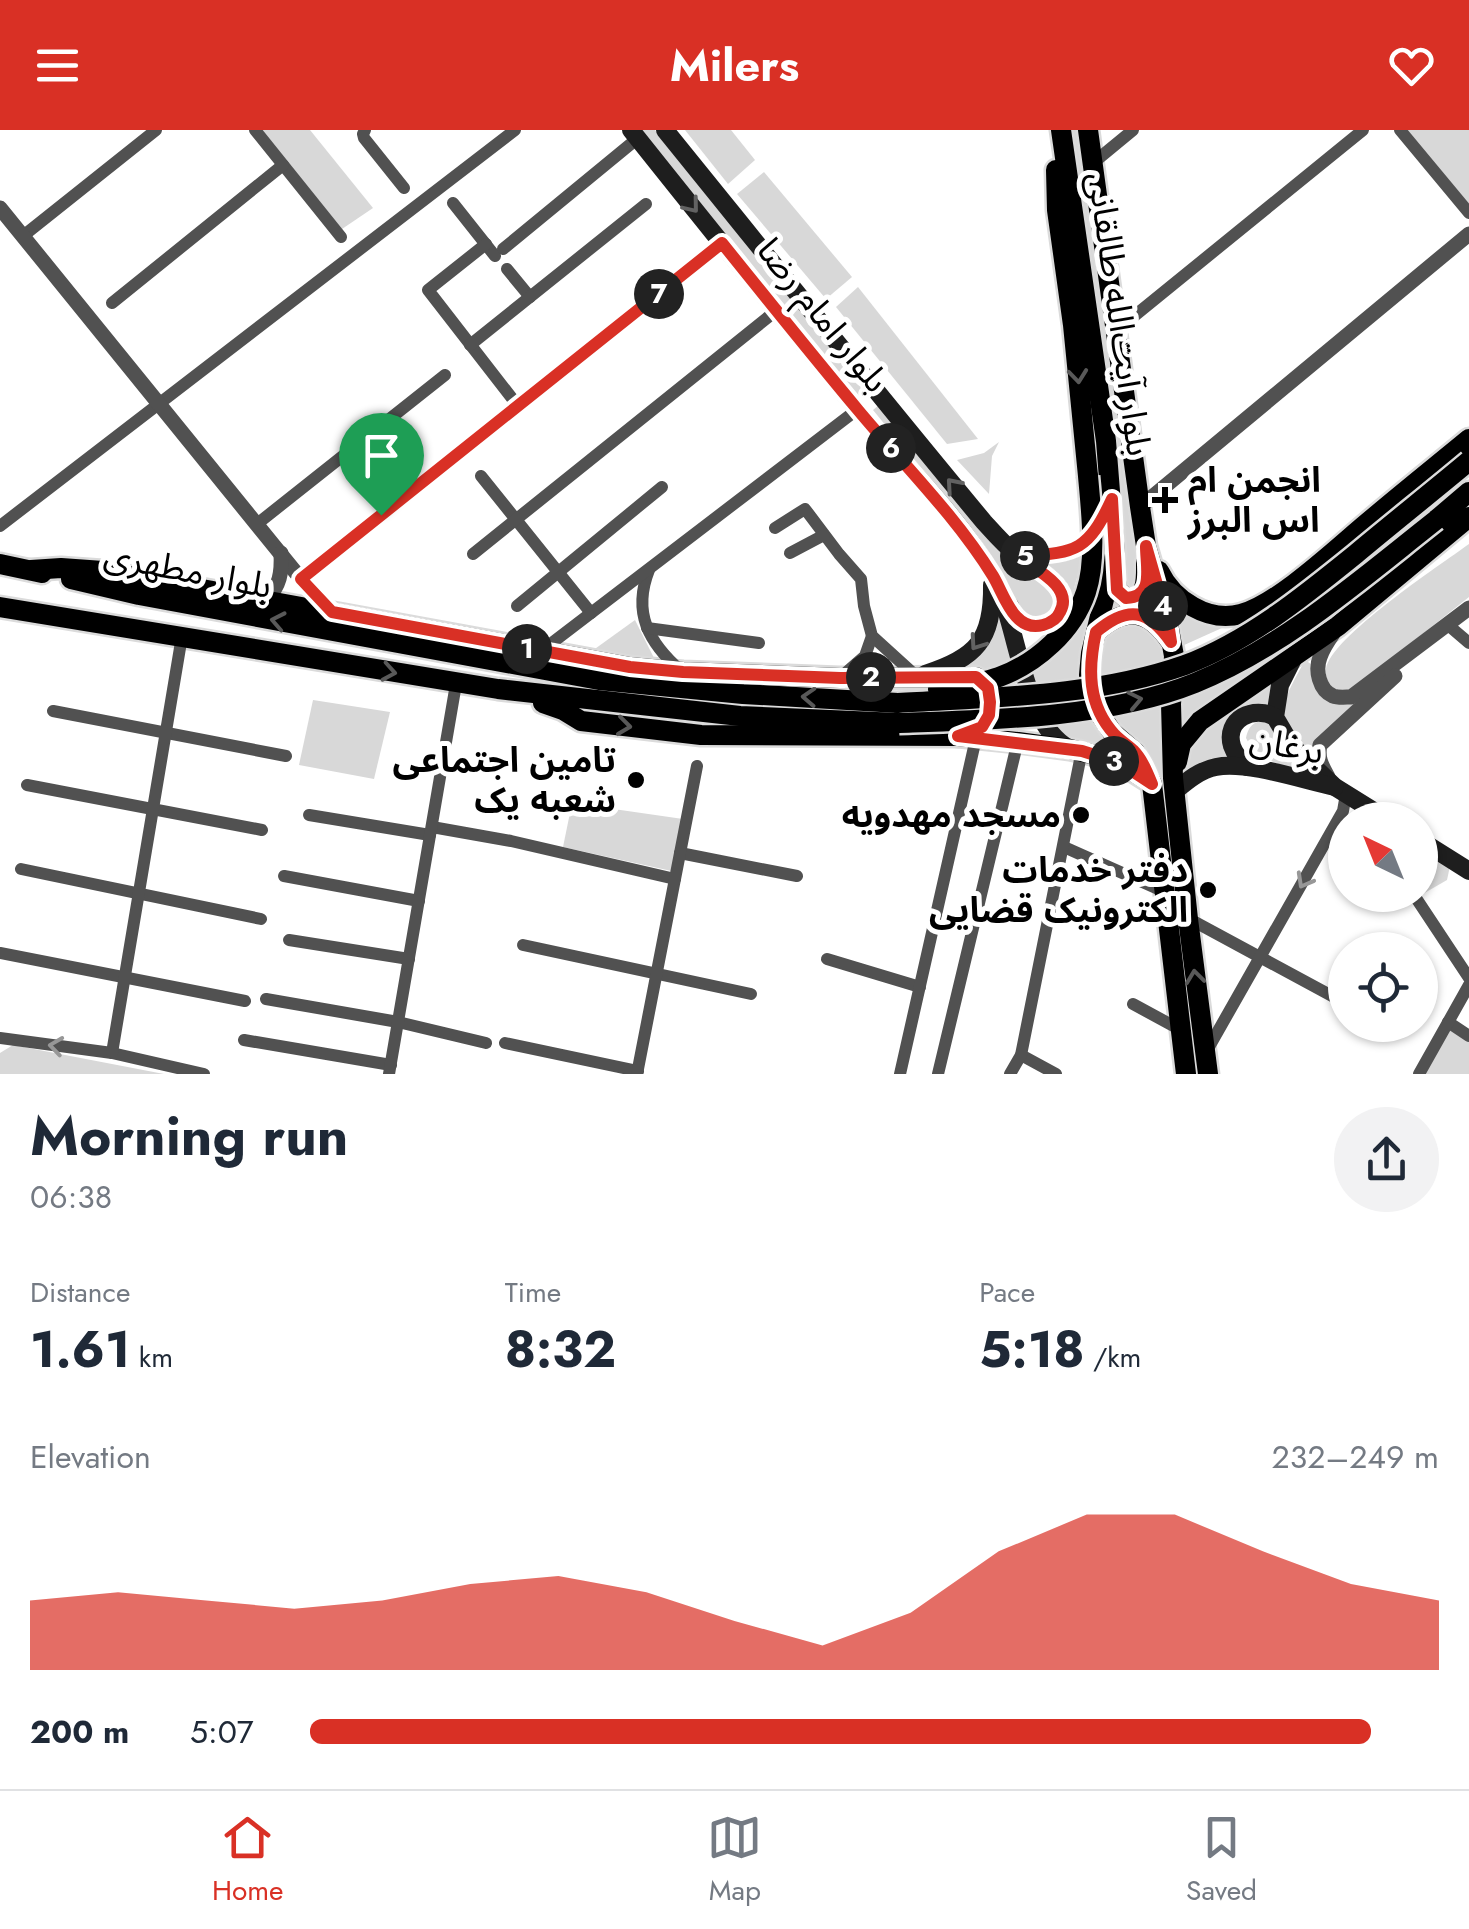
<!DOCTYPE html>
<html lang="en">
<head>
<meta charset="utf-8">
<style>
	body { margin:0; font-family:Jost,"Noto Sans Arabic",sans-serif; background:#f2f2f3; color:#1f2937; height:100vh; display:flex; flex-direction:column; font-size:38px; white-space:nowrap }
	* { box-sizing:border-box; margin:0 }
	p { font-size:32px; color:#747a83 }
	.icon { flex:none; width:55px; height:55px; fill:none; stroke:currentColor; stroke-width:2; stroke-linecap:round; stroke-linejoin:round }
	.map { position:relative; height:944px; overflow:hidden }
	.details { display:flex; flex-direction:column; background:#fff; flex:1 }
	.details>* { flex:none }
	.needle { width:65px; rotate:317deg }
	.tools { position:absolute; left:1328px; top:672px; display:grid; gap:20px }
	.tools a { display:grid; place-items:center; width:110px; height:110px; border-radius:50%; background:#fff; box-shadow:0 2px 8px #0004; font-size:50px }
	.pin { position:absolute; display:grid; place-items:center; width:85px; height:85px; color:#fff; margin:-102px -42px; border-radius:50% 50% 50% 0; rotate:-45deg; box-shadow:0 0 10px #0007 }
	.pin .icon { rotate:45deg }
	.km { position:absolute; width:50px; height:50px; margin:-25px; border-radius:50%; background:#222; color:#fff; font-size:28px; line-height:50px; text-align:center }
	.round { display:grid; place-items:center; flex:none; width:105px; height:105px; border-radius:52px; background:#f2f2f3 }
	.summary { display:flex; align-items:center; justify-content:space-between; height:170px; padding:0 30px }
	h1 { font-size:55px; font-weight:700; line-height:75px }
	.figures { display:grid; grid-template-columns:repeat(3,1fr); gap:15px; height:170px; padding:10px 30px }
	.figures div { display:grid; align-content:center }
	.figures b { font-size:50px; font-weight:700 }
	.figures small { font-size:28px; font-weight:400 }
	.figures p { font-size:28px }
	.chart { height:280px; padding:20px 30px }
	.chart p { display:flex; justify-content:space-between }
	.chart svg { width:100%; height:180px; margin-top:10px; fill:#d93025; opacity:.7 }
	ul { padding:0 30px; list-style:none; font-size:32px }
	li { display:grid; grid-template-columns:160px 120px 1fr; align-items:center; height:75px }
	li i { height:25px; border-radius:12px; background:#d93025 }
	header { display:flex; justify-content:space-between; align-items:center; height:130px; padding:0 30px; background:#d93025; color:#fff; font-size:45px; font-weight:700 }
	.dock { display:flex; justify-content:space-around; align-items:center; height:140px; border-top:2px solid #e0e1e3; background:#fff; font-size:28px; color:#747a83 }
	.dock a { display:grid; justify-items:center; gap:5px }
	.dock .on { color:#d93025 }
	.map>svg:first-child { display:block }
	.green { fill:#d8d8d8 }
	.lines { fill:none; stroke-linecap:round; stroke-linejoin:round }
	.primary-casing { stroke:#dbdbdb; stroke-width:25 }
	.minor { stroke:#515151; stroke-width:12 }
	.tertiary { stroke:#515151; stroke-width:15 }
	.secondary { stroke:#1e1e1e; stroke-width:18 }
	.primary { stroke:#000; stroke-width:20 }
	.primary-bridge-casing { stroke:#dbdbdb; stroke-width:25; stroke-linecap:butt }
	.primary-bridge { stroke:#000; stroke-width:20 }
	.oneway { stroke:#626262 }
	.oneway2 { stroke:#595959 }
	.oneway3 { stroke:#979797 }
	.route-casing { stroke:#fff; stroke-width:20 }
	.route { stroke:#d93025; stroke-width:12 }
	.poi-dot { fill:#000; stroke:#fff; stroke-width:4 }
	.labels { text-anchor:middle; stroke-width:10; stroke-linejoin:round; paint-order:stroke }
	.street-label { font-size:35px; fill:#000; stroke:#fff }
	.poi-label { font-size:35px; font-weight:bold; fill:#000; stroke:#fff; text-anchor:end }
</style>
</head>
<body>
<header><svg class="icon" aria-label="menu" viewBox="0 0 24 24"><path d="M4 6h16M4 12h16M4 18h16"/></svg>Milers<svg class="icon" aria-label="heart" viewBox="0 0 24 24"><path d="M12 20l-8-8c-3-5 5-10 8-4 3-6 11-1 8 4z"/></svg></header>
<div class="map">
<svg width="1469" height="944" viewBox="0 0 1469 944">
	<rect width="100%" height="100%" fill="#fff"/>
	<!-- green -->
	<g class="green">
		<polygon points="262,0 310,0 373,78 342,99"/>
		<polygon points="641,0 655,0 868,262 858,269"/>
		<polygon points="685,0 731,0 755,30 728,54"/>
		<polygon points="1071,0 1078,0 1140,434 1142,449 1132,462 1124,453 1120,332"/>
		<polygon points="1407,0 1469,0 1469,74"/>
		<polygon points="764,42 852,147 826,169 737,64"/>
		<polygon points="858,157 978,309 947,314 836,177"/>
		<polygon points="879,275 1054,457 1060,475 1042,491 1023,484 975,405 873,280"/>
		<polygon points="999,312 992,326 989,364 957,330 984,323"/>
		<polygon points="1106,402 1106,427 1080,549 1035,555 1028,538 1049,524 1099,409"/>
		<path d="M1469,414v53l-117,93h-17c-6,-6 -10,-11 -9,-21 4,-31 114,-104 143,-125z"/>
		<polygon points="1085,418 1071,470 1034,428"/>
		<polygon points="1178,470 1233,493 1182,516"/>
		<polygon points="998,471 1016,533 1000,538 936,544 956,539"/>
		<polygon points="635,490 656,532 592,521"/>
		<polygon points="1133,491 1154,499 1169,531 1096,549 1102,506"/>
		<polygon points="1284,513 1288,522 1177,611 1177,569"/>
		<path d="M1305,530l9,6 5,24 43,7 -41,39 -12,17c-41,-34 -25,-53 -4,-93z"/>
		<path d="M1282,545l-10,34h-26l-13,49c-19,1 -38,2 -50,19 0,-11 0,-23 6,-33 11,-21 71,-54 93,-69z"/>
		<polygon points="313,570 390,582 374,649 299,635"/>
		<polygon points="1162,571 1160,601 1167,654 1162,655 1152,631 1108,584"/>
		<polygon points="1094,586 1120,625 1101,616 1070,609 1048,593"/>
		<path d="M1268,590l19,30 22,26c-21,-9 -53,-16 -63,-38 3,-14 9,-17 22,-18z"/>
		<polygon points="572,673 683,689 676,742 563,717"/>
		<polygon points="1420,718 1450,736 1447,750 1421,765"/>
		<polygon points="1448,892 1469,906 1469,944 1419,944"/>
		<polygon points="13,915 164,944 0,944 0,923"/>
	</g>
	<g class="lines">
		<defs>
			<g id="primary">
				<polyline points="1061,0 1106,311 1115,424 1091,523 1089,545 1095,572 1102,587 1112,602 1135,622 1152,654 1186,944"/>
				<polyline points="1088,0 1140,377 1146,416 1168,493 1174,526 1171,574 1173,648 1188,789 1208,944"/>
				<polyline points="1056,40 1057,80 1073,195 1088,346"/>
				<polyline points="1436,390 1469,362"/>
				<polyline points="0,434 42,443"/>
				<polyline points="31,440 61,438 103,441 630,537 683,542 840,548 976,547 987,558 990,572 989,585 982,597 958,606"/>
				<path d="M1115,441l2,19 9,8c22,2 20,-19 20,-35"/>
				<path d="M1159,441c14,29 49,52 82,43 36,-9 96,-66 126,-91 33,-28 68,-56 102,-84"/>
				<polyline points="71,449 139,465 599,550 743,564 898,573"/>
				<polyline points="0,477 498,559 740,586 899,593"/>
				<path d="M1096,502c30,-26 52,-23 74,9"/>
				<polyline points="543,573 563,580 581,591 701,605 958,606 1018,612 1070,619 1108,628 1120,633 1150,652"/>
				<polyline points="1177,632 1181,614 1200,591 1338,496 1469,387"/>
			</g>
		</defs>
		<!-- primary casing -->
		<use href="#primary" class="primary-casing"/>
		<!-- minor -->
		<g class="minor">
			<polyline points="255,0 341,107"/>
			<polyline points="365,0 363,4 364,8 404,58"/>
			<polyline points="1400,0 1469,83"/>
			<polyline points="1093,33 1133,0"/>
			<polyline points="453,73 495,126"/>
			<polyline points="23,106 156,0"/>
			<polyline points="486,114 428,160 518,276"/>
			<polyline points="503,119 638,8"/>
			<polyline points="507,139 530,167"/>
			<polyline points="112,173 283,35"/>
			<polyline points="1117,200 1363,0"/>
			<polyline points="470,215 646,74"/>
			<polyline points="481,346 591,483"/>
			<polyline points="257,394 445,245"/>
			<polyline points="0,396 515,0"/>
			<polyline points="775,398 805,379 839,424 861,449 864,476 872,506 916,546"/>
			<polyline points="790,423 824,405"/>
			<polyline points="473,424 777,180"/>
			<path d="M649,440c-17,43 0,73 32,101"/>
			<polyline points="301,449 722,113"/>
			<polyline points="517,476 662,357"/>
			<polyline points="1448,495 1469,513"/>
			<polyline points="647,498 759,513"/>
			<polyline points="540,522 858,279"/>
			<polyline points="841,547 865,526 872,506"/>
			<polyline points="53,581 286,626"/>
			<polyline points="27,655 262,700"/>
			<polyline points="309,685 430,705"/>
			<polyline points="432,697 511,711 675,749"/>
			<polyline points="1064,717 1165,762"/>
			<polyline points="680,723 797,746"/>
			<polyline points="21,739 261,789"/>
			<polyline points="284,746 419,771"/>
			<polyline points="1414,765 1469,848"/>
			<polyline points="1195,792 1345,873"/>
			<polyline points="289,810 409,829"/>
			<polyline points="523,815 751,864"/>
			<polyline points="0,823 245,871"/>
			<polyline points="827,829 920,857"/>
			<polyline points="266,869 398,892 486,913"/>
			<polyline points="1133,874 1179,899"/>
			<polyline points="1448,892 1469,906"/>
			<polyline points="0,908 112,923 204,944"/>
			<polyline points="244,910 391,935"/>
			<polyline points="505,913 638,941"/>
			<polyline points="112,923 182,506"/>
			<polyline points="1205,924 1343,681 1346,664"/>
			<polyline points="1021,925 1056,944"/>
			<polyline points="389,944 456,554"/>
			<polyline points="637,944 697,636"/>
			<polyline points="900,944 974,617"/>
			<polyline points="938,944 1015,623"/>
			<polyline points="1010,944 1021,925 1081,625"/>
			<polyline points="1419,944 1469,855"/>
		</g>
		<!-- tertiary -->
		<g class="tertiary">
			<polyline points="0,78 301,449 332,482"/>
			<polyline points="1140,377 1469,104"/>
			<path d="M266,470c14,-14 16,-27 15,-47"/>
			<path d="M1333,504c-5,7 -10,15 -13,23 -5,13 -1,33 13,39 5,2 13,1 18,1l118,-89"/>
			<path d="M1328,647c-6,-11 -11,-19 -8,-32l75,-69"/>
		</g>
		<!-- secondary -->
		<g class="secondary">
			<path d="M631,0c74,93 149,186 225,278 45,53 99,104 135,165 28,47 29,150 79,176"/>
			<path d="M665,0c106,131 211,262 319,392 10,11 20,23 32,32 14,12 40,23 46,40 9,21 -20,39 -38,29 -8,-3 -11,-10 -14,-17"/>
			<path d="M1019,427c57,-5 68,-3 93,-57"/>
			<polyline points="1295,525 1280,555 1275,587 1292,616 1335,657 1388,690"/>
			<path d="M925,544c51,-16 68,-34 67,-89"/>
			<path d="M1247,637c-6,-6 -12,-12 -15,-21 -8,-27 22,-41 43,-29"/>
			<path d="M1175,661c12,-10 25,-21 41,-24 31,-6 87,13 119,20"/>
			<polyline points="1420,710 1469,741"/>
		</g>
		<!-- primary -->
		<use href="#primary" class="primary"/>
		<defs>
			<g id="primary-bridge">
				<path d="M938,559c20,-3 41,-5 61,-12 38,-14 74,-46 87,-85 11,-33 5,-82 2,-116"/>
				<path d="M898,573c95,-6 196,-6 287,-38 64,-24 119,-69 172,-112 37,-31 75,-61 112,-92"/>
				<path d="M899,593c93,-3 209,-5 296,-40 89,-36 166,-104 241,-163"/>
			</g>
		</defs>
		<!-- primary-bridge casing -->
		<use href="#primary-bridge" class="primary-bridge-casing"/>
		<!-- primary-bridge -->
		<use href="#primary-bridge" class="primary-bridge"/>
	</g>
	<!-- one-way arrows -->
	<defs><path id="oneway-chevron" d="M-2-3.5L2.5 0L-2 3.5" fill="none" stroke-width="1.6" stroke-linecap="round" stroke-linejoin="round" transform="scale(2.5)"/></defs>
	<g class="oneway">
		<use href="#oneway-chevron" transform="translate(692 76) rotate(51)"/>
		<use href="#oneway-chevron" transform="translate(953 355) rotate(-131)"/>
		<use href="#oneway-chevron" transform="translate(977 513) rotate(125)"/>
	</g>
	<g class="oneway2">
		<use href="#oneway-chevron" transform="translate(1078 246) rotate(84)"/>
		<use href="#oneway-chevron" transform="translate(278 491) rotate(-169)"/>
		<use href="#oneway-chevron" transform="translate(389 542) rotate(10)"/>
		<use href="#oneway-chevron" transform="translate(809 567) rotate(-177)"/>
		<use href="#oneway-chevron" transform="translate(1135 570) rotate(-12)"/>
		<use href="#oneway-chevron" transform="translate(624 596) rotate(7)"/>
		<use href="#oneway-chevron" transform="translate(1195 847) rotate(-97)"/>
	</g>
	<g class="oneway3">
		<use href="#oneway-chevron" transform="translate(1304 751) rotate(119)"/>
		<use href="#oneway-chevron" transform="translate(56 916) rotate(-172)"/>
	</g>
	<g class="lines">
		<defs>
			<path id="route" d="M722,113c45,56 90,112 136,167 45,54 97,105 135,166 11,18 21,57 50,49 7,-2 14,-6 17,-13 14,-25 -25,-43 -41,-55 57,-5 68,-4 93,-58l5,91 9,8c29,-1 20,-30 20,-52l22,77 3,19c-23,-33 -43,-37 -75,-10 -8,36 -9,73 19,103 5,5 12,10 18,15 9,9 14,22 19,34l-32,-21 -38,-12 -124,-15 24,-9 7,-12 1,-13 -2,-14 -12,-11 -136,1 -157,-6 -53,-5 -298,-55 -31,-33z"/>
		</defs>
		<!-- route casing -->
		<use href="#route" class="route-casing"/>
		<!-- route -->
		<use href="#route" class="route"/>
	</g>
	<!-- markers -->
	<g class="poi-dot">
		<path d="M1160 355h10v10h10v10h-10v10h-10v-10h-10v-10h10z"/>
		<circle cx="636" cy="650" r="10"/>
		<circle cx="1081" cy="685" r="10"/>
		<circle cx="1208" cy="760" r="10"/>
	</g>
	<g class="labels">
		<!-- street labels -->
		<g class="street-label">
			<text transform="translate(1120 184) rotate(82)" y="12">بلوار آیت‌الله طالقانی</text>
			<text transform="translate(823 185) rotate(51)" y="12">بلوار امام رضا</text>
			<text transform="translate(188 440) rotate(11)" y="12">بلوار مطهری</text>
			<text transform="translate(1287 615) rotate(11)" y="12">برغان</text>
		</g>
		<!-- poi labels -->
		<g class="poi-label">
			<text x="1188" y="362" text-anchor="start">انجمن ام<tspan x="1188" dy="40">اس البرز</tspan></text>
			<text x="616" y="642">تامین اجتماعی<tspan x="616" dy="40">شعبه یک</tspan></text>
			<text x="1061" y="697">مسجد مهدویه</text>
			<text x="1188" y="752">دفتر خدمات<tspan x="1188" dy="40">الکترونیک قضایی</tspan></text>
		</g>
	</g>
</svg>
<div class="tools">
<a><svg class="needle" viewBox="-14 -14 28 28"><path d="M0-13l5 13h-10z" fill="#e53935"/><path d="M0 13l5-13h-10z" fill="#747a83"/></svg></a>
<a><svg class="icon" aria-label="locate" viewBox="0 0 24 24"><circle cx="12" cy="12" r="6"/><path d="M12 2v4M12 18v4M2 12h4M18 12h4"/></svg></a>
</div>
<div class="pin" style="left:381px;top:385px;background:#1e9e55"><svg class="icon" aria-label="arrive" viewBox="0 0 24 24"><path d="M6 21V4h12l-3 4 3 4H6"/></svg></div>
<b class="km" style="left:527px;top:519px">1</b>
<b class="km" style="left:871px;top:547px">2</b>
<b class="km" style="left:1114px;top:631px">3</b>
<b class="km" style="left:1163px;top:476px">4</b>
<b class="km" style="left:1025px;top:426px">5</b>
<b class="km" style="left:891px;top:318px">6</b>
<b class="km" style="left:659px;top:164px">7</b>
</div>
<section class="details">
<div class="summary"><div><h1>Morning run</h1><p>06:38</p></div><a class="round"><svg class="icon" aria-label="share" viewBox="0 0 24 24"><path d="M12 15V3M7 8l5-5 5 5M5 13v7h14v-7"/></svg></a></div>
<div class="figures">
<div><p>Distance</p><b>1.61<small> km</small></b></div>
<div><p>Time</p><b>8:32</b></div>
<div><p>Pace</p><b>5:18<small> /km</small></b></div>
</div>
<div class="chart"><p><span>Elevation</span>232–249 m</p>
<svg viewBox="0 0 160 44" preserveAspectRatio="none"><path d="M0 44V27L10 25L20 27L30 29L40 27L50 23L60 21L70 25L80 32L90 38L100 30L110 15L120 6L130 6L140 15L150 23L160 27V44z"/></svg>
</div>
<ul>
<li><b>200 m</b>5:07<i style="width:94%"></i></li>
</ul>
</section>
<nav class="dock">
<a class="on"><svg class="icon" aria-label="home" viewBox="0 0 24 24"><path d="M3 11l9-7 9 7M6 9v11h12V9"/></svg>Home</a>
<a><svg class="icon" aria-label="map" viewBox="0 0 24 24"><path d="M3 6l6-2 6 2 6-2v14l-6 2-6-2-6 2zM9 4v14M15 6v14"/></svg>Map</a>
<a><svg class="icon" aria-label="saved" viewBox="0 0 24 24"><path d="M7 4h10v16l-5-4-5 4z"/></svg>Saved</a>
</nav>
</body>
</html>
